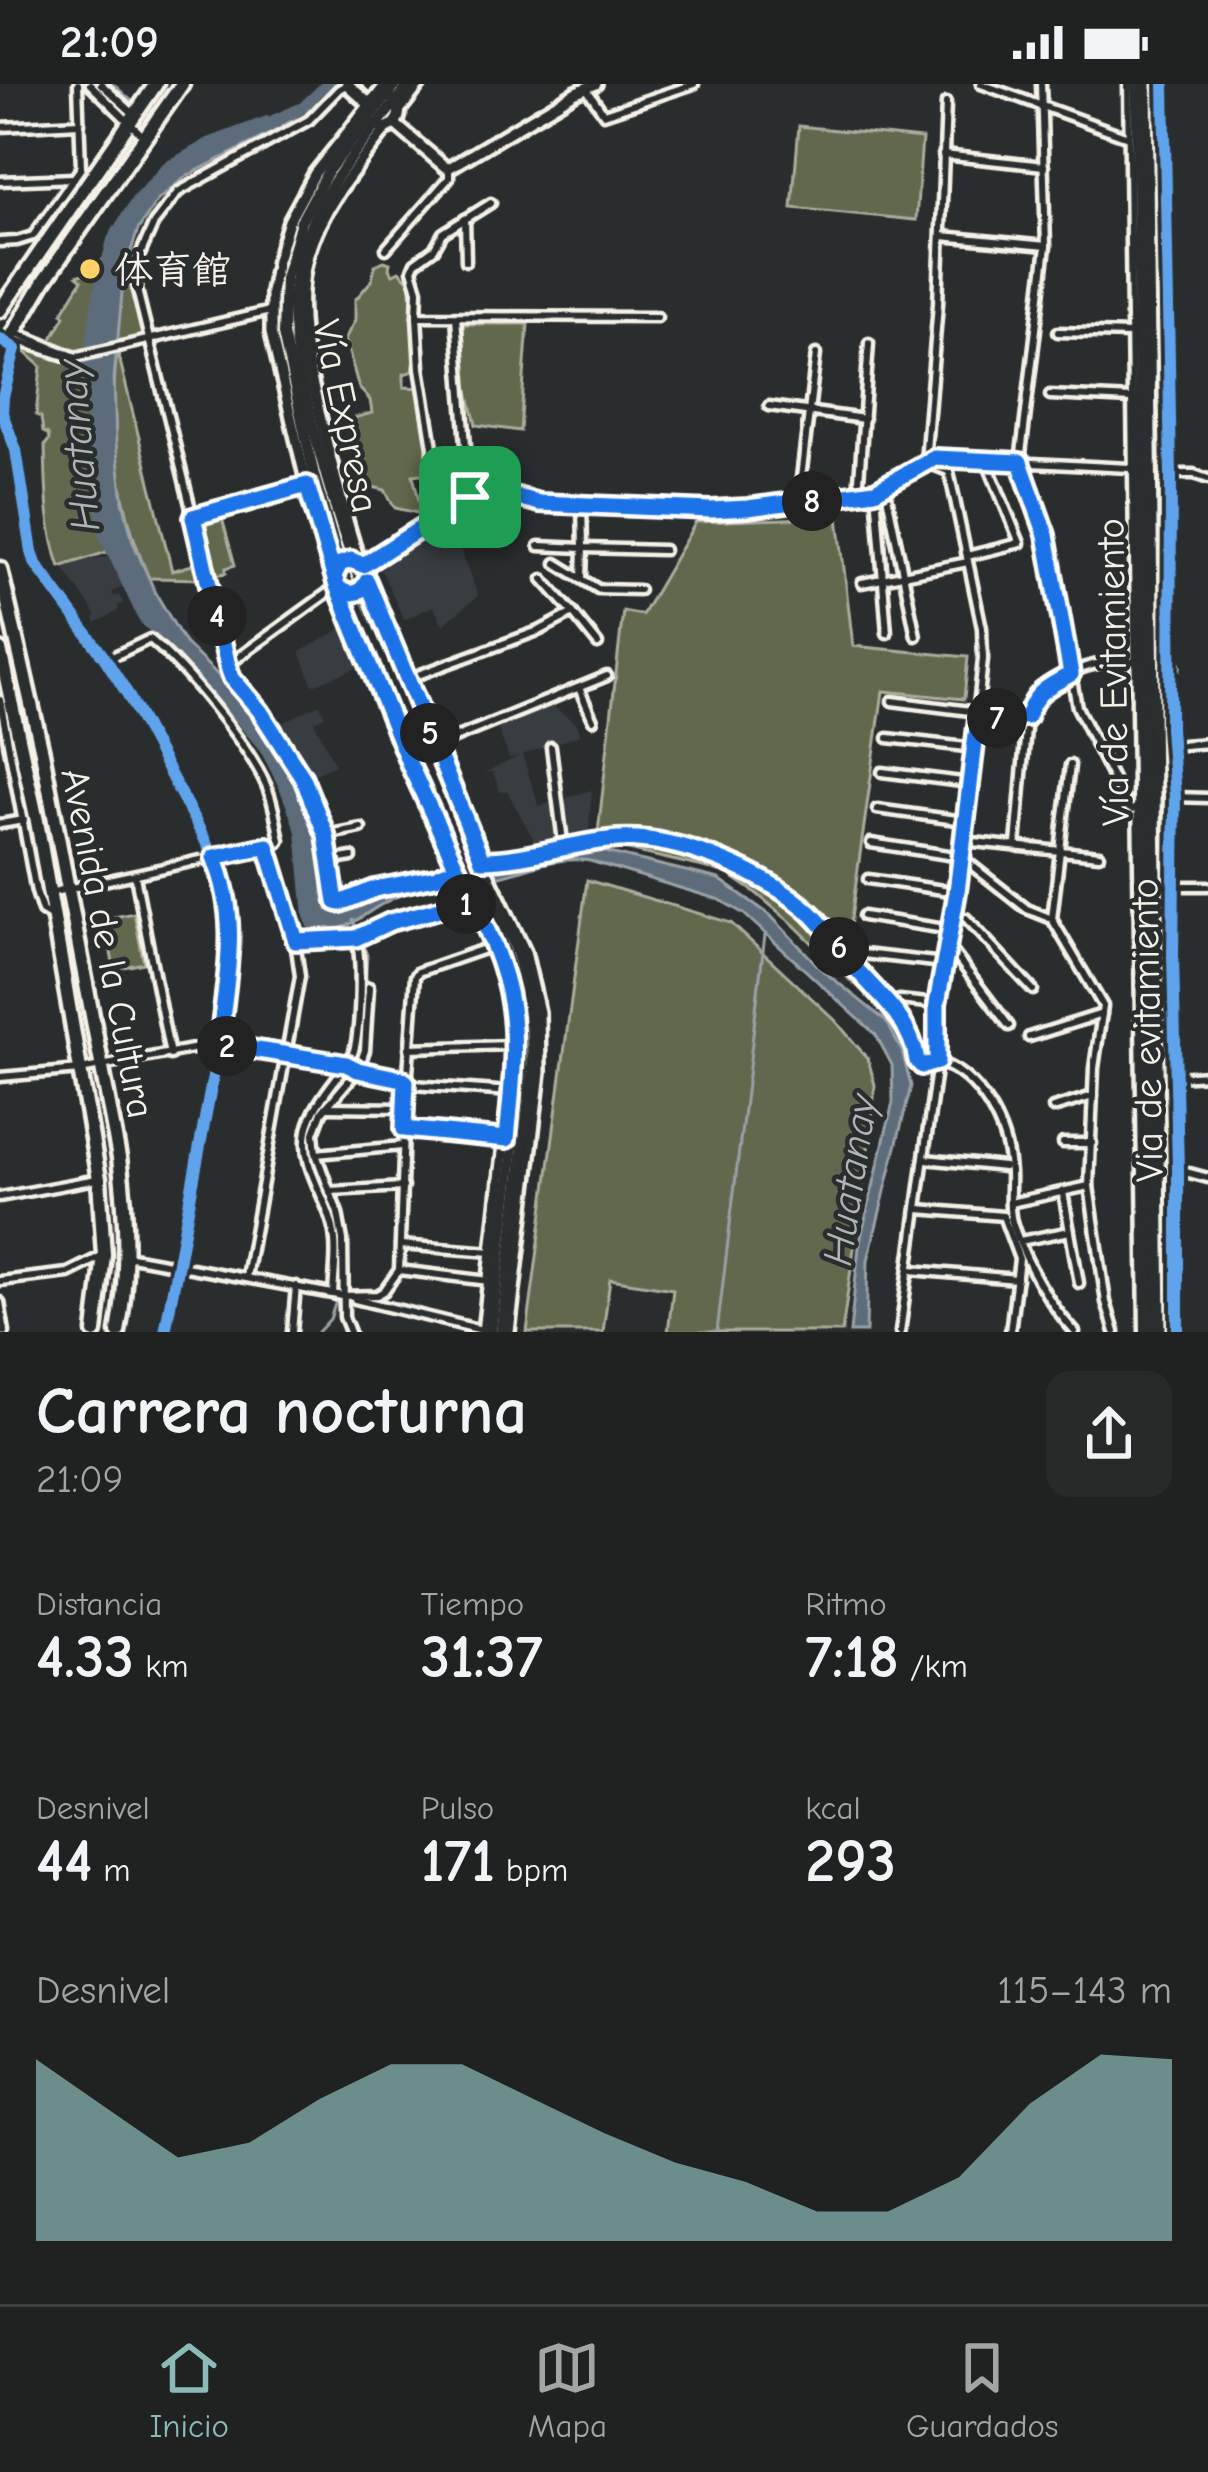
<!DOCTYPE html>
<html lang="es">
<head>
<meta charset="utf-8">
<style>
	body { margin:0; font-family:"Comic Neue","LXGW WenKai TC",sans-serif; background:#282a2a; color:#f1f3f6; height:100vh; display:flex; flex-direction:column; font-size:45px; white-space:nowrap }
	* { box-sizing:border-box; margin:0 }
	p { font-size:39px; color:#a2a4a5 }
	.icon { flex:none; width:66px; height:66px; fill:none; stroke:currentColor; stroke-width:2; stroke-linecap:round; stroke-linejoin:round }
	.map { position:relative; height:1248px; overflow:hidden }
	.panel { display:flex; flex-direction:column; background:#202222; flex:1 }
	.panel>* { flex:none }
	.pin { position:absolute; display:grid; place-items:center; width:102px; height:102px; color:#fff; margin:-51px; border-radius:24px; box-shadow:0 6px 18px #0006 }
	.km { position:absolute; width:60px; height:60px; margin:-30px; border-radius:50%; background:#222; color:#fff; font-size:33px; line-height:60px; text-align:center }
	.round { display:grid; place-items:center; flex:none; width:126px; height:126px; border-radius:24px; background:#282a2a }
	.summary { display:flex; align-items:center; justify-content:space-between; height:204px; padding:0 36px }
	h1 { font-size:66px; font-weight:600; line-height:90px }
	.figures { display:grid; grid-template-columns:repeat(3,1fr); gap:18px; height:204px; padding:12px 36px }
	.figures div { display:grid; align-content:center }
	.figures b { font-size:60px; font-weight:600 }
	.figures small { font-size:33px; font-weight:400 }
	.figures p { font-size:33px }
	.chart { height:336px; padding:24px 36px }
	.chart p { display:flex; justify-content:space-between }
	.chart svg { width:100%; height:216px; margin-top:12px; fill:#8bbbb9; opacity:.7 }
	.status { display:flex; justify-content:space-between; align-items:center; height:84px; padding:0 60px; background:#202222; direction:ltr }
	.status svg { height:33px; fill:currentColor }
	.menu { display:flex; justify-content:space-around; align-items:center; height:168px; border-top:3px solid #3d3f40; background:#202222; font-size:33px; color:#a2a4a5 }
	.menu a { display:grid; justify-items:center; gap:6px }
	.menu .selected { color:#8bbbb9 }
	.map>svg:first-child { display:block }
	.built { fill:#383c42 }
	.green { fill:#62684e; stroke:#abac9b; stroke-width:3 }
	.water { fill:#5b6c7a; stroke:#98a1a6; stroke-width:3 }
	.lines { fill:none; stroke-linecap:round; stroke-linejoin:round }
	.stream { stroke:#98a1a6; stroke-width:3 }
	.river { stroke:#5b6c7a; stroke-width:12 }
	.minor-casing { stroke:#f4f1e8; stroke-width:15 }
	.secondary-casing { stroke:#f4f1e8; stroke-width:18 }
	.primary-casing { stroke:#f4f1e8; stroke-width:20 }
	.trunk-casing { stroke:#f4f1e8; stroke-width:21 }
	.minor { stroke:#2a2d2e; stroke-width:6 }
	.secondary { stroke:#2a2d2e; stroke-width:9 }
	.primary { stroke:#2a2d2e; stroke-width:10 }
	.trunk { stroke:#2a2d2e; stroke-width:12 }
	.rail { stroke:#f4f1e8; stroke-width:3 }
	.cycleway-casing { stroke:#2a2d2e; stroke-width:20 }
	.cycleway { stroke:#60a3ed; stroke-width:12 }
	.route-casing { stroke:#fff; stroke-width:24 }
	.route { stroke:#1a73e8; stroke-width:15 }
	.poi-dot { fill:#ffd166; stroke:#2a2d2e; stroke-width:4.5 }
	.labels { text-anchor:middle; stroke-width:9; stroke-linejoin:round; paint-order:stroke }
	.poi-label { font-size:39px; fill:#f4f1e8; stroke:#2a2d2e; text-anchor:start }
	.street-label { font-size:39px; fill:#f4f1e8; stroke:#2a2d2e }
	.water-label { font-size:42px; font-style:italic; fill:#afb5b6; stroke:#2a2d2e }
</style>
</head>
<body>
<div class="status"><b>21:09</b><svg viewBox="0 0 49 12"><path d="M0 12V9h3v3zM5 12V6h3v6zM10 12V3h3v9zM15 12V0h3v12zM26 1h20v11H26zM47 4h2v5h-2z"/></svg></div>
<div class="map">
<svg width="1208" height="1248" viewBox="0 0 1208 1248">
	<rect width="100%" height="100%" fill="#2a2d2e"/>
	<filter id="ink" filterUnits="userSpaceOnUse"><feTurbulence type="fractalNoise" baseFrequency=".00833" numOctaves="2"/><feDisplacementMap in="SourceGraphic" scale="24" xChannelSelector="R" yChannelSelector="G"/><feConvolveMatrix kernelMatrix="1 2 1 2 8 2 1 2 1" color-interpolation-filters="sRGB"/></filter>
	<g filter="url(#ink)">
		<!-- built -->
		<g class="built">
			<polygon points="445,424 478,512 443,541 433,522 404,536 381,486"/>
			<polygon points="111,472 125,502 112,508 114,513 119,511 124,519 118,522 118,527 96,539 94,535 96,531 61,481"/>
			<polygon points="346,542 362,582 313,601 300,568"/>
			<polygon points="320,620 325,632 314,637 335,681 309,693 276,642"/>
			<polygon points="550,620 577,640 580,651 522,671 539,722 592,706 588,758 521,769 521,760 532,759 533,754 507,707 500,708 493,688 484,689 520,672 509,674 496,640"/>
		</g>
		<!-- green -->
		<g class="green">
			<polygon points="799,42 922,55 916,136 792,124"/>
			<path d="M111,164l-14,56 -9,80 19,168 -47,15c-14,-39 -14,-81 -15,-122l4,-5 -1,-6 -5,-2 -2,-15 -5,-2 5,-49 -21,-19 5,-12 30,11 -5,-4 15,-26 -3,-3 20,-33 -5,-4 8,-3 -3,-3 6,-9 13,7 -2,-3z"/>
			<path d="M127,177l21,81 -4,1 1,3 -27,7 54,218 23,-7 9,15 -55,-1c-31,-70 -41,-151 -32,-228l20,-5 -21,1 8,-74z"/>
			<polygon points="384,177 390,179 389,185 393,190 399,187 410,198 419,285 404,290 404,303 423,304 434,388 413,391 422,430 395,424 385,406 360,400 354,334 372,329 370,316 359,304 345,255 355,236 355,216 372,196 375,181"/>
			<polygon points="463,240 528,240 520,347 476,341 466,298"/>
			<polygon points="220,427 235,481 226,484 226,489 210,492 198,439"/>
			<polygon points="838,433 853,562 968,573 964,615 883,607 847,863 852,898 793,840 756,809 725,788 620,764 598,749 623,527 642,531 696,438"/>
			<polygon points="587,796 731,839 835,936 868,975 875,1001 872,1037 842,1248 668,1248 673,1205 610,1195 603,1248 527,1248"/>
			<polygon points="134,829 144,879 114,885 105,835"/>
		</g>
		<!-- water -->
		<path class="water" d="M328,0h6l-6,9 -47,35 -96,49 -28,24 -19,29 -14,42 -10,106 2,65 7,58 10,41 22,50 30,51 33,32 53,63 29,40 23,65v51l10,16 18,-2 34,-19 73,-11 131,-30 130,31 51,36 52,55 65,52 15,29 9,35 -43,174 -2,72h-16l9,-86 34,-144 -1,-37 -16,-30 -132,-121 -24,-14 -130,-39c-36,-6 -67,11 -102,18 -27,5 -58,6 -85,15 -32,11 -49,35 -84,43l-9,-21 -8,-85 -17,-45 -20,-38 -60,-71 -61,-59 -39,-83 -17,-154 9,-77 16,-64 24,-39 30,-33 44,-25 92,-35z"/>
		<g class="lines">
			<!-- stream -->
			<g class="stream">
				<polyline points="113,0 133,18"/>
				<polyline points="321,1026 360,971 367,871 353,836"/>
				<polyline points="313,1046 311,1051 315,1083 338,1139"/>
				<polyline points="318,1248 330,1235 341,1202"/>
				<polyline points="717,1248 765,851"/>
			</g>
			<!-- river -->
			<g class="river">
				<polyline points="267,38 211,59 167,84 137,117 113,156 97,220 88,297 105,451 144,534 205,593 265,663 285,702 302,747 310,832 319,853"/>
				<polyline points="264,41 303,24 328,0"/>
			</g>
			<defs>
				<g id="minor">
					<polyline points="90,0 143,52"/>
					<polyline points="101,0 135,31"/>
					<polyline points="981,0 1128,53"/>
					<polyline points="1041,0 1046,162 1020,378 1046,451 1077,623 1127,723 1132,726 1137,723"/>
					<polyline points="1128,0 1144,1248"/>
					<polyline points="1164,0 1171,390 1170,644 1175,713 1173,872 1178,1086 1178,1248"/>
					<polyline points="586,4 604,30 694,0"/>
					<polyline points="946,19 938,220 925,378 948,387"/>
					<polyline points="0,43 80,39"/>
					<polyline points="943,71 1044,82"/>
					<polyline points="0,97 74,94"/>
					<polyline points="491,119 443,149 434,165 415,179 412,186 418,206 417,232 657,233"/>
					<polyline points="465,135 466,177"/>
					<polyline points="942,152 1046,162"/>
					<polyline points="0,158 17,157 33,152 81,84 78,0"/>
					<polyline points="386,165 449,94 449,84"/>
					<polyline points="417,232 420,284 433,363 433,387"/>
					<polyline points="456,233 470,413"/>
					<polyline points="14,248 76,273"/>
					<polyline points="1058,248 1131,250"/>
					<polyline points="0,255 15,265 3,313 2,329 16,366 32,468 36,480 106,576 127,609 214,773 229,816 230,859 219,960 165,1248"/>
					<polyline points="13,255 71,274 270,227"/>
					<polyline points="1050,311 1132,315"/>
					<polyline points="769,322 864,335"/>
					<polyline points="1171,390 1194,390 1208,395"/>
					<polyline points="307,401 193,433 137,206 139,173 154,139 178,108 309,36 339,5 348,0"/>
					<polyline points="885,402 916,552"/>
					<polyline points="876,407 887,549"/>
					<polyline points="858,410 869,259"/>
					<polyline points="798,419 816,270"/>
					<polyline points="582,421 583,464 664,466"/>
					<polyline points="193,433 228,581 337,502"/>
					<polyline points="539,462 583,464 582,494"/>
					<polyline points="967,472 1020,459 986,376"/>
					<polyline points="556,479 598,505 639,506"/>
					<polyline points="363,481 458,420 477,409 489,407 506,408 539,419 711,426 798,419 876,407 935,374 1130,384"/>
					<polyline points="862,499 968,478"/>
					<polyline points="573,529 598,560"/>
					<path d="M228,581c5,20 22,32 34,48 27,37 49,78 63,122"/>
					<polyline points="407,595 541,546 573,529 543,495"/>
					<polyline points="579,604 593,636"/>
					<polyline points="0,616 36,808 42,827 52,833"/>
					<polyline points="892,617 978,628"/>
					<path d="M978,634l49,-1c13,-42 68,-58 108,-56"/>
					<polyline points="888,654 975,664"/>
					<polyline points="435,662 607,592"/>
					<polyline points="1171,662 1208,659"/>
					<polyline points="551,663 564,766"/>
					<polyline points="882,688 970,699"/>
					<polyline points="1175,713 1208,714"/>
					<polyline points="877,725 964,737"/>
					<polyline points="0,740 24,736"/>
					<polyline points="361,744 325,751 336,818 341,819 375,805 436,793 457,784"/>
					<polyline points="964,757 1099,771"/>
					<polyline points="871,759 961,773 1027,825 1052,835 1103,922 1094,984 1089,1102 1106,1218 1115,1248"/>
					<polyline points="1016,761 1027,633"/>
					<path d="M482,776c50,0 98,-22 144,-21 59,1 142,34 184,74 20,19 34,43 52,63 14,16 32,31 43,48 8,14 9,30 17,42l15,-4c44,13 71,67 73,110 1,18 -3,38 4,56 13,36 34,75 61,104"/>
					<polyline points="329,777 352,773"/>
					<polyline points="135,792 170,971"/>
					<polyline points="868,795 957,808"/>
					<polyline points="1172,802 1208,802"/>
					<path d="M49,809l229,-50 2,-3c-4,-18 -6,-38 -14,-55 -18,-41 -81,-117 -116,-146l-44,21"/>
					<polyline points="863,832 951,846"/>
					<polyline points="953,834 966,834 1033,906"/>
					<polyline points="1052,835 1070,681"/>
					<polyline points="295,857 356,854 390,839 451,822 474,819"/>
					<polyline points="949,863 1009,942"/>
					<polyline points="863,870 944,879"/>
					<polyline points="899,916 937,920"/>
					<polyline points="1029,953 1102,930"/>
					<polyline points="409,964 513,961"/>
					<path d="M0,993l80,-7 139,-26 128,20c20,12 46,10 66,21l98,7"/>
					<polyline points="1176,993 1208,991"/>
					<polyline points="326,1023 405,1024"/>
					<polyline points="1053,1024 1093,1012"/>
					<polyline points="404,1045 507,1055"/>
					<polyline points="1063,1059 1092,1059"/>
					<polyline points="316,1070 402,1062"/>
					<polyline points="925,1075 1004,1083"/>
					<polyline points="1178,1086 1208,1094"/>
					<polyline points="330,1107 403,1103"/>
					<polyline points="1063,1108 1079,1199"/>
					<polyline points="0,1113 97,1095"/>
					<polyline points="1010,1119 1089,1102"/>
					<polyline points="919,1125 1003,1132 1019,1175 1010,1248"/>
					<polyline points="1020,1157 1070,1147"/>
					<polyline points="400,1161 492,1168"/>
					<polyline points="126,1172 343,1212 377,1211 384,1207 399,1186 404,1045 415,892 418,888 493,862"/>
					<polyline points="399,1186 489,1197"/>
					<polyline points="911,1186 1017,1195"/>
					<polyline points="246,1193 300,892 295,857 267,762"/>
					<polyline points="0,1197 68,1189 100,1173"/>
					<path d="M333,1210c1,-21 5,-45 0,-66 -7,-33 -33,-61 -26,-98 6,-27 29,-49 44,-72 10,-17 11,-99 5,-120"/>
					<polyline points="355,1215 482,1246"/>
					<polyline points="0,1218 5,1248"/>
					<polyline points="292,1248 296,1202"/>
					<polyline points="350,1248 344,1233 343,1156 338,1129 316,1070 314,1049 322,1028 358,986 365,966 369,903"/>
					<polyline points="900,1248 937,978 938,909 949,863 964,757 983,575 982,544 946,373"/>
				</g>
				<g id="secondary">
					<polyline points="376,13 386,0"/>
					<polyline points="367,24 315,89 289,137 277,176 271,208 271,249 307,401 335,497 410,681 494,862 507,903 513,943 512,988 483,1248"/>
					<polyline points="399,27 420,0"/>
					<polyline points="395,40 445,83 449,84 576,8 596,0"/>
					<path d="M387,44c-30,38 -65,79 -79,126 -16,59 1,117 15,174 11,45 22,91 37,135l7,9v9l115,280 43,91 14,60 1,60 -31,260"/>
				</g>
				<g id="primary">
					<polyline points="347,0 369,20"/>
					<polyline points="397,0 328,87 301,137 285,195 283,250 314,391 340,480 465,780 497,843 516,899 521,929 522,988 491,1248"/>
					<path d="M410,0c-42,54 -95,107 -111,176 -14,58 1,113 15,170 36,147 98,288 158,427 11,25 25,48 36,73 20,46 26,92 24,142l-31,260"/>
					<circle cx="383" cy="28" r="16"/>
				</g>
				<g id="trunk">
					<polyline points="1137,0 1151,1248"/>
					<polyline points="1146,0 1161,1248"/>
					<polyline points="0,226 156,0"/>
					<polyline points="0,283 14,248 44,197 182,0"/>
					<path d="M0,485l42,183 77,406c8,58 10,116 -1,174"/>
					<polyline points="0,566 37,737 99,1095 104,1171 95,1248"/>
					<polyline points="1153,590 1171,583"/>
				</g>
			</defs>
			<!-- minor casing -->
			<use href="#minor" class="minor-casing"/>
			<!-- secondary casing -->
			<use href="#secondary" class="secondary-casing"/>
			<!-- primary casing -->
			<use href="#primary" class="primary-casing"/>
			<!-- trunk casing -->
			<use href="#trunk" class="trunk-casing"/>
			<!-- minor -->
			<use href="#minor" class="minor"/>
			<!-- secondary -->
			<use href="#secondary" class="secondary"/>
			<!-- primary -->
			<use href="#primary" class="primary"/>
			<!-- trunk -->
			<use href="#trunk" class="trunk"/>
			<!-- rail -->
			<polyline class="rail" points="1153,0 1167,1248"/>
			<defs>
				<g id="cycleway">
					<polyline points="1164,0 1171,390 1170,644 1175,713 1173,872 1178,1086 1178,1248"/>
					<polyline points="0,255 15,265 3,313 2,329 16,366 32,468 36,480 106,576 127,609 214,773 229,816 230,859 219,960 165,1248"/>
				</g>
			</defs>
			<!-- cycleway casing -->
			<use href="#cycleway" class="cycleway-casing"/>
			<!-- cycleway -->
			<use href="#cycleway" class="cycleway"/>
		</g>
	</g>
	<g class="lines" filter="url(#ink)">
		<defs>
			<path id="route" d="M470,413l-107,68 -12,-5 -11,4 -6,12 3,10 73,179 47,103 1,2 17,33 -24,3 -61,16 -34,16 -60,3 -29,-95 -53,11c27,64 12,121 5,187l127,20 12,6 44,9 4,3 -2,47 103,10c4,-43 10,-88 4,-131 -7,-50 -32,-95 -54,-140l-21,9 -61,12 -35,14 -4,-1 -10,-67 -23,-57 -43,-67 -28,-33 -3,-8 -36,-153 114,-32 30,101c10,11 24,9 30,-5l115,279c47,0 90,-18 136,-21 58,-4 142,32 187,69 18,15 32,37 47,56 26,31 59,55 65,97l5,5 15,-4v-58l20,-112 21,-174 49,-1c9,-27 21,-30 44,-43l-25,-139 -26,-73 -86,-4 -59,33 -127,17 -37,2 -172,-7 -43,-12 -19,3 -7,3"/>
		</defs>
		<!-- route casing -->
		<use href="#route" class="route-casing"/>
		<!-- route -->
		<use href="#route" class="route"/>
	</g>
	<!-- markers -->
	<circle class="poi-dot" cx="90" cy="185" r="12"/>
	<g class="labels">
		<!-- poi labels -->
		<g class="poi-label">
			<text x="114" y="199">体育館</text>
		</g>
		<!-- street labels -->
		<g class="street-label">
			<text transform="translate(347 332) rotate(78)" y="14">Vía Expresa</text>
			<text transform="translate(1112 588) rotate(-91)" y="14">Vía de Evitamiento</text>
			<text transform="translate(109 859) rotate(79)" y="14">Avenida de la Cultura</text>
			<text transform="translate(1146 946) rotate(-91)" y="14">Via de evitamiento</text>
		</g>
		<!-- water labels -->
		<g class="water-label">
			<text transform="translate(77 362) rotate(-95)" y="15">Huatanay</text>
			<text transform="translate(849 1096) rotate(-81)" y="15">Huatanay</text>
		</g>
	</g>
</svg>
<div class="pin" style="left:470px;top:413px;background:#1e9e55"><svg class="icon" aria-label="arrive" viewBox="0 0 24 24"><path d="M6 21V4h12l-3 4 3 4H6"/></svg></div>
<b class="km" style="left:466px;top:820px">1</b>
<b class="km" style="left:227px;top:962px">2</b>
<b class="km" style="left:217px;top:532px">4</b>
<b class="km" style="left:430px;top:649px">5</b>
<b class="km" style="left:839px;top:863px">6</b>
<b class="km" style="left:997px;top:634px">7</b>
<b class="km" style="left:812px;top:417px">8</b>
</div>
<section class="panel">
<div class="summary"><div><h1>Carrera nocturna</h1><p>21:09</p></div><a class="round"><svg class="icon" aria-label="share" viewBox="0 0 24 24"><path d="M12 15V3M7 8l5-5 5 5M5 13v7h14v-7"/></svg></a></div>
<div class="figures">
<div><p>Distancia</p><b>4.33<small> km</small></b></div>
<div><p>Tiempo</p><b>31:37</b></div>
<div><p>Ritmo</p><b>7:18<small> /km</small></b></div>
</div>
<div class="figures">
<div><p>Desnivel</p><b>44<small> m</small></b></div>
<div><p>Pulso</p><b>171<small> bpm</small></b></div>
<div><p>kcal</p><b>293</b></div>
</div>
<div class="chart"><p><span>Desnivel</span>115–143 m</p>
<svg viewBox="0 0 160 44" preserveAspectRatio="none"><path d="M0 44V7L10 17L20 27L30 24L40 15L50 8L60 8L70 15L80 22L90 28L100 32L110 38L120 38L130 31L140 16L150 6L160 7V44z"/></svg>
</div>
</section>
<nav class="menu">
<a class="selected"><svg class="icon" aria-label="home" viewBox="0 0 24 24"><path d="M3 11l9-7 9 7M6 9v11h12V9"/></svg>Inicio</a>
<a><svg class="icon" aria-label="map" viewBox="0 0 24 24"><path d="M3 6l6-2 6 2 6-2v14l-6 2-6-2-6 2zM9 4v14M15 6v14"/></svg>Mapa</a>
<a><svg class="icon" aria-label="saved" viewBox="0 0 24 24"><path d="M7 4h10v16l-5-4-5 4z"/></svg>Guardados</a>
</nav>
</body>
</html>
